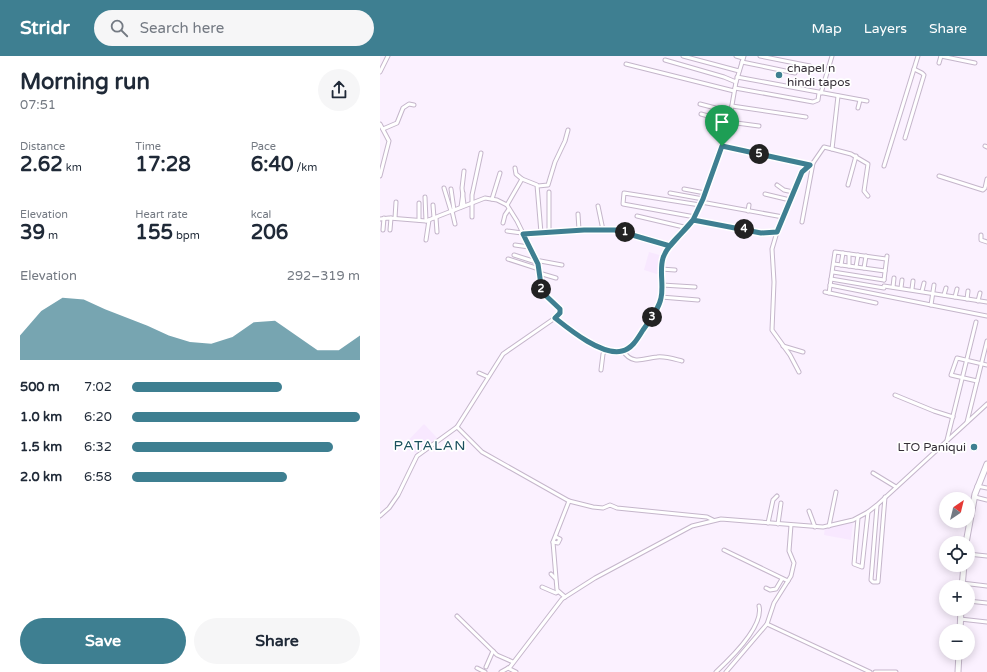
<!DOCTYPE html>
<html lang="en">
<head>
<meta charset="utf-8">
<style>
	body { margin:0; font-family:"Varela Round",sans-serif; background:#f6f6f7; color:#1f2937; height:100vh; display:flex; flex-direction:column; font-size:15px; white-space:nowrap }
	* { box-sizing:border-box; margin:0 }
	p { font-size:13px; color:#747a83 }
	.icon { flex:none; width:22px; height:22px; fill:none; stroke:currentColor; stroke-width:2; stroke-linecap:round; stroke-linejoin:round }
	.map { position:relative; flex:1; overflow:hidden }
	.details { display:flex; flex-direction:column; background:#fff; width:380px }
	.details>* { flex:none }
	.needle { width:26px; rotate:35deg }
	.tools { position:absolute; left:559px; top:436px; display:grid; gap:8px }
	.tools a { display:grid; place-items:center; width:36px; height:36px; border-radius:50%; background:#fff; box-shadow:0 2px 10px #0003; font-size:20px }
	.pin { position:absolute; display:grid; place-items:center; width:34px; height:34px; color:#fff; margin:-41px -17px; border-radius:50% 50% 50% 0; rotate:-45deg; box-shadow:0 0 4px #0007 }
	.pin .icon { rotate:45deg }
	.km { position:absolute; width:20px; height:20px; margin:-10px; border-radius:50%; background:#222; color:#fff; font-size:11px; line-height:20px; text-align:center }
	.round { display:grid; place-items:center; flex:none; width:42px; height:42px; border-radius:21px; background:#f6f6f7 }
	.headline { display:flex; align-items:center; justify-content:space-between; height:68px; padding:0 20px }
	h1 { font-size:22px; font-weight:700; line-height:30px }
	.metrics { display:grid; grid-template-columns:repeat(3,1fr); gap:6px; height:68px; padding:4px 20px }
	.metrics div { display:grid; align-content:center }
	.metrics b { font-size:20px; font-weight:700 }
	.metrics small { font-size:11px; font-weight:400 }
	.metrics p { font-size:11px }
	.chart { height:112px; padding:8px 20px }
	.chart p { display:flex; justify-content:space-between }
	.chart svg { width:100%; height:72px; margin-top:4px; fill:#3e7f91; opacity:.7 }
	.primary-button { display:flex; gap:8px; margin-top:auto; padding:8px 20px }
	.primary-button a { flex:1; height:46px; border-radius:24px; background:#3e7f91; color:#fff; font-size:16px; font-weight:700; line-height:46px; text-align:center }
	.primary-button a+a { background:#f6f6f7; color:#1f2937 }
	ul { padding:0 20px; list-style:none; font-size:13px }
	li { display:grid; grid-template-columns:64px 48px 1fr; align-items:center; height:30px }
	li i { height:10px; border-radius:5px; background:#3e7f91 }
	header { display:flex; align-items:center; gap:24px; box-sizing:border-box; height:56px; padding:0 20px; background:#3e7f91; color:#fff }
	header strong { font-size:19px }
	nav { display:flex; gap:22px; margin-inline-start:auto; font-size:14px }
	.search { width:280px; height:36px; background:#f6f6f7; display:flex; align-items:center; gap:10px; box-sizing:border-box; padding:0 14px; border-radius:22px; color:#747a83; font-size:15px }
	main { display:flex; flex:1; min-height:0 }
	.map>svg:first-child { display:block }
	.built { fill:#f8e8ff }
	.lines { fill:none; stroke-linecap:round; stroke-linejoin:round }
	.minor-casing { stroke:#c5b6cb; stroke-width:5 }
	.highway-casing { stroke:#c5b6cb; stroke-width:7 }
	.minor { stroke:#fff; stroke-width:3 }
	.highway { stroke:#fff; stroke-width:5 }
	.route-casing { stroke:#fff; stroke-width:8 }
	.route { stroke:#3e7f91; stroke-width:5 }
	.poi-dot { fill:#3e7f91; stroke:#fff; stroke-width:1.5 }
	.labels { text-anchor:middle; stroke-width:3.5; stroke-linejoin:round; paint-order:stroke }
	.poi-label { font-size:12px; fill:#342e36; stroke:#fff; text-anchor:start }
	.quarter-label { font-size:14px; letter-spacing:1px; fill:#1a505e; stroke:#fff }
</style>
</head>
<body>
<header>
<strong>Stridr</strong>
<div class="search"><svg class="icon" aria-label="search" viewBox="0 0 24 24"><circle cx="10" cy="10" r="6"/><path d="M15 15l6 6"/></svg>Search here</div>
<nav><a>Map</a><a>Layers</a><a>Share</a></nav>
</header>
<main>
<section class="details">
<div class="headline"><div><h1>Morning run</h1><p>07:51</p></div><a class="round"><svg class="icon" aria-label="share" viewBox="0 0 24 24"><path d="M12 15V3M7 8l5-5 5 5M5 13v7h14v-7"/></svg></a></div>
<div class="metrics">
<div><p>Distance</p><b>2.62<small> km</small></b></div>
<div><p>Time</p><b>17:28</b></div>
<div><p>Pace</p><b>6:40<small> /km</small></b></div>
</div>
<div class="metrics">
<div><p>Elevation</p><b>39<small> m</small></b></div>
<div><p>Heart rate</p><b>155<small> bpm</small></b></div>
<div><p>kcal</p><b>206</b></div>
</div>
<div class="chart"><p><span>Elevation</span>292–319 m</p>
<svg viewBox="0 0 160 44" preserveAspectRatio="none"><path d="M0 44V29L10 14L20 6L30 7L40 13L50 18L60 23L70 29L80 33L90 34L100 30L110 21L120 20L130 29L140 38L150 38L160 29V44z"/></svg>
</div>
<ul>
<li><b>500 m</b>7:02<i style="width:66%"></i></li>
<li><b>1.0 km</b>6:20<i style="width:100%"></i></li>
<li><b>1.5 km</b>6:32<i style="width:88%"></i></li>
<li><b>2.0 km</b>6:58<i style="width:68%"></i></li>
</ul>
<div class="primary-button"><a>Save</a><a>Share</a></div>
</section>
<div class="map">
<svg width="607" height="616" viewBox="0 0 607 616">
	<rect width="100%" height="100%" fill="#fbf1ff"/>
	<!-- built -->
	<g class="built">
		<polygon points="269,196 283,200 280,219 264,214"/>
		<polygon points="44,368 57,382 37,397 25,393 23,390"/>
		<polygon points="473,466 471,484 444,479 445,472"/>
	</g>
	<g class="lines">
		<defs>
			<g id="minor">
				<polyline points="303,0 359,15"/>
				<polyline points="356,0 363,2"/>
				<polyline points="380,0 430,10"/>
				<polyline points="561,0 595,7"/>
				<polyline points="285,4 344,21 356,26"/>
				<polyline points="362,6 415,17"/>
				<polyline points="559,7 561,0"/>
				<polyline points="246,8 354,35"/>
				<polyline points="0,16 8,0"/>
				<polyline points="357,21 487,45"/>
				<polyline points="355,32 433,46 438,44 439,37"/>
				<polyline points="441,37 452,0"/>
				<polyline points="320,48 351,56"/>
				<polyline points="352,50 426,61"/>
				<polyline points="478,52 480,44"/>
				<polyline points="321,58 349,66 379,70"/>
				<polyline points="0,68 9,85 0,120"/>
				<polyline points="3,73 17,67 23,52 29,48 34,49"/>
				<polyline points="525,82 544,19 542,17 534,13 538,0"/>
				<polyline points="342,90 430,109"/>
				<polyline points="605,90 607,91"/>
				<polyline points="452,93 471,98 488,108 484,135 488,140"/>
				<polyline points="504,110 534,13"/>
				<polyline points="135,112 136,118 142,123"/>
				<polyline points="84,115 82,132 84,149"/>
				<polyline points="559,120 603,134 605,132 607,123"/>
				<polyline points="397,129 404,134 413,136"/>
				<polyline points="468,129 476,100"/>
				<polyline points="158,130 168,129 175,106 185,85 188,74"/>
				<polyline points="64,132 71,155"/>
				<polyline points="71,133 74,154"/>
				<polyline points="304,133 325,137"/>
				<polyline points="290,137 323,143"/>
				<polyline points="385,138 410,144"/>
				<polyline points="45,141 46,165"/>
				<polyline points="112,143 120,117"/>
				<polyline points="321,146 403,161"/>
				<polyline points="39,147 39,164"/>
				<polyline points="53,149 54,162"/>
				<polyline points="127,149 142,123 157,129 161,177"/>
				<polyline points="218,150 223,174"/>
				<polyline points="81,151 83,137"/>
				<polyline points="72,155 75,168"/>
				<polyline points="368,155 369,149"/>
				<polyline points="198,158 199,174"/>
				<polyline points="257,160 308,172"/>
				<polyline points="92,161 92,139 101,97"/>
				<polyline points="315,161 243,148 244,137 320,149"/>
				<polyline points="15,162 16,146"/>
				<polyline points="56,162 57,176"/>
				<polyline points="0,163 9,162 46,165 105,142 117,144 127,149 137,165 158,208 162,236 180,253 180,257 175,262"/>
				<polyline points="313,164 381,177 397,176 392,193 394,226 392,274 410,299 419,316"/>
				<polyline points="422,166 433,107"/>
				<polyline points="123,167 125,159 129,153"/>
				<polyline points="3,174 4,162"/>
				<polyline points="10,174 11,162"/>
				<polyline points="127,175 142,177"/>
				<polyline points="169,176 169,136"/>
				<polyline points="397,176 422,116 433,107 444,91 452,93 458,40"/>
				<polyline points="143,178 204,174 234,174 290,190"/>
				<polyline points="601,179 601,184 607,186"/>
				<polyline points="46,184 49,164"/>
				<polyline points="135,189 149,191"/>
				<polyline points="134,199 156,206"/>
				<polyline points="128,203 159,213"/>
				<polyline points="155,204 182,209"/>
				<polyline points="454,208 505,215"/>
				<polyline points="461,209 463,197"/>
				<polyline points="469,210 469,198"/>
				<polyline points="476,211 478,199"/>
				<polyline points="484,212 486,200"/>
				<polyline points="281,213 295,214"/>
				<polyline points="453,216 504,224"/>
				<polyline points="159,217 176,222"/>
				<polyline points="451,223 504,232"/>
				<polyline points="504,224 507,200"/>
				<polyline points="282,229 315,231"/>
				<polyline points="450,229 607,260"/>
				<polyline points="504,230 607,246"/>
				<polyline points="513,231 514,222"/>
				<polyline points="521,232 522,224"/>
				<polyline points="532,233 533,225"/>
				<polyline points="542,235 544,227"/>
				<polyline points="445,236 496,247"/>
				<polyline points="449,237 455,196 506,203"/>
				<polyline points="564,239 566,232"/>
				<polyline points="281,241 318,244"/>
				<polyline points="575,241 577,233"/>
				<polyline points="587,243 588,235"/>
				<polyline points="598,245 600,237"/>
				<polyline points="551,249 554,229"/>
				<polyline points="403,290 423,296"/>
				<path d="M243,295c10,15 21,7 34,6 8,-1 17,2 25,4"/>
				<polyline points="221,314 223,298 226,293"/>
				<polyline points="99,317 108,321"/>
				<polyline points="597,325 571,319 577,302 607,309"/>
				<polyline points="515,339 554,355 573,361"/>
				<polyline points="587,366 607,285"/>
				<polyline points="77,371 102,396 189,445 173,486 177,534 185,541"/>
				<polyline points="567,384 596,266"/>
				<polyline points="493,417 516,431"/>
				<polyline points="597,430 607,432"/>
				<polyline points="595,441 607,444"/>
				<polyline points="189,445 213,451 223,452 230,449 237,452 327,461 333,464"/>
				<polyline points="497,450 491,524 493,526 498,526 505,441"/>
				<polyline points="429,455 435,471"/>
				<polyline points="0,460 9,452 18,439 37,400 77,371 123,298 175,262 198,280 232,296 243,295 257,284 274,257 281,241 281,212 284,200 290,190 313,164 323,143 349,66 356,26 364,0"/>
				<polyline points="478,462 474,508 482,511 488,456"/>
				<polyline points="388,467 393,444 397,440"/>
				<polyline points="398,468 401,447"/>
				<polyline points="449,470 456,436"/>
				<polyline points="173,486 178,487 180,483 176,481"/>
				<polyline points="344,494 408,525"/>
				<polyline points="588,498 607,500"/>
				<polyline points="171,518 175,522"/>
				<polyline points="582,527 607,530"/>
				<polyline points="162,531 176,537 178,536"/>
				<polyline points="386,532 390,534 396,533 402,523"/>
				<polyline points="588,545 607,547"/>
				<polyline points="77,560 117,599 133,606"/>
				<polyline points="580,563 607,566"/>
				<polyline points="387,568 490,616"/>
				<polyline points="106,611 113,595"/>
				<polyline points="97,612 105,616"/>
				<polyline points="128,612 136,616"/>
				<polyline points="121,616 130,611 182,543 215,522 312,470 341,463 443,471 473,464 488,456 497,449 607,348"/>
				<path d="M336,616c14,-13 48,-46 43,-66"/>
				<polyline points="346,616 387,568 394,547 411,520 414,507 409,495 411,469"/>
				<polyline points="495,616 516,616"/>
			</g>
			<g id="highway">
				<polyline points="586,487 595,438 607,408"/>
				<polyline points="582,531 584,509"/>
				<polyline points="580,575 581,553"/>
				<polyline points="578,616 579,597"/>
			</g>
		</defs>
		<!-- minor casing -->
		<use href="#minor" class="minor-casing"/>
		<!-- highway casing -->
		<use href="#highway" class="highway-casing"/>
		<!-- minor -->
		<use href="#minor" class="minor"/>
		<!-- highway -->
		<use href="#highway" class="highway"/>
	</g>
	<g class="lines">
		<defs>
			<path id="route" d="M342,90l-19,53 -10,21 -23,26 -55,-16h-31l-61,4 15,30 4,28 18,17v4l-5,5c15,12 47,38 67,33 10,-2 16,-13 21,-21 7,-10 16,-21 18,-32 3,-13 -2,-27 2,-40 5,-15 21,-25 30,-38l68,13 16,-1 25,-60 8,-7 -88,-19"/>
		</defs>
		<!-- route casing -->
		<use href="#route" class="route-casing"/>
		<!-- route -->
		<use href="#route" class="route"/>
	</g>
	<!-- markers -->
	<g class="poi-dot">
		<circle cx="399" cy="19" r="4"/>
		<circle cx="594" cy="391" r="4"/>
	</g>
	<g class="labels">
		<!-- poi labels -->
		<g class="poi-label">
			<text x="407" y="16">chapel n<tspan x="407" dy="14">hindi tapos</tspan></text>
			<text x="586" y="395" text-anchor="end">LTO Paniqui</text>
		</g>
		<!-- quarter labels -->
		<g class="quarter-label">
			<text x="50" y="394">PATALAN</text>
		</g>
	</g>
</svg>
<div class="tools">
<a><svg class="needle" viewBox="-14 -14 28 28"><path d="M0-13l5 13h-10z" fill="#e53935"/><path d="M0 13l5-13h-10z" fill="#747a83"/></svg></a>
<a><svg class="icon" aria-label="locate" viewBox="0 0 24 24"><circle cx="12" cy="12" r="6"/><path d="M12 2v4M12 18v4M2 12h4M18 12h4"/></svg></a>
<a>+</a>
<a>−</a>
</div>
<div class="pin" style="left:342px;top:90px;background:#1e9e55"><svg class="icon" aria-label="arrive" viewBox="0 0 24 24"><path d="M6 21V4h12l-3 4 3 4H6"/></svg></div>
<b class="km" style="left:245px;top:176px">1</b>
<b class="km" style="left:161px;top:233px">2</b>
<b class="km" style="left:272px;top:261px">3</b>
<b class="km" style="left:364px;top:173px">4</b>
<b class="km" style="left:379px;top:98px">5</b>
</div>
</main>
</body>
</html>
